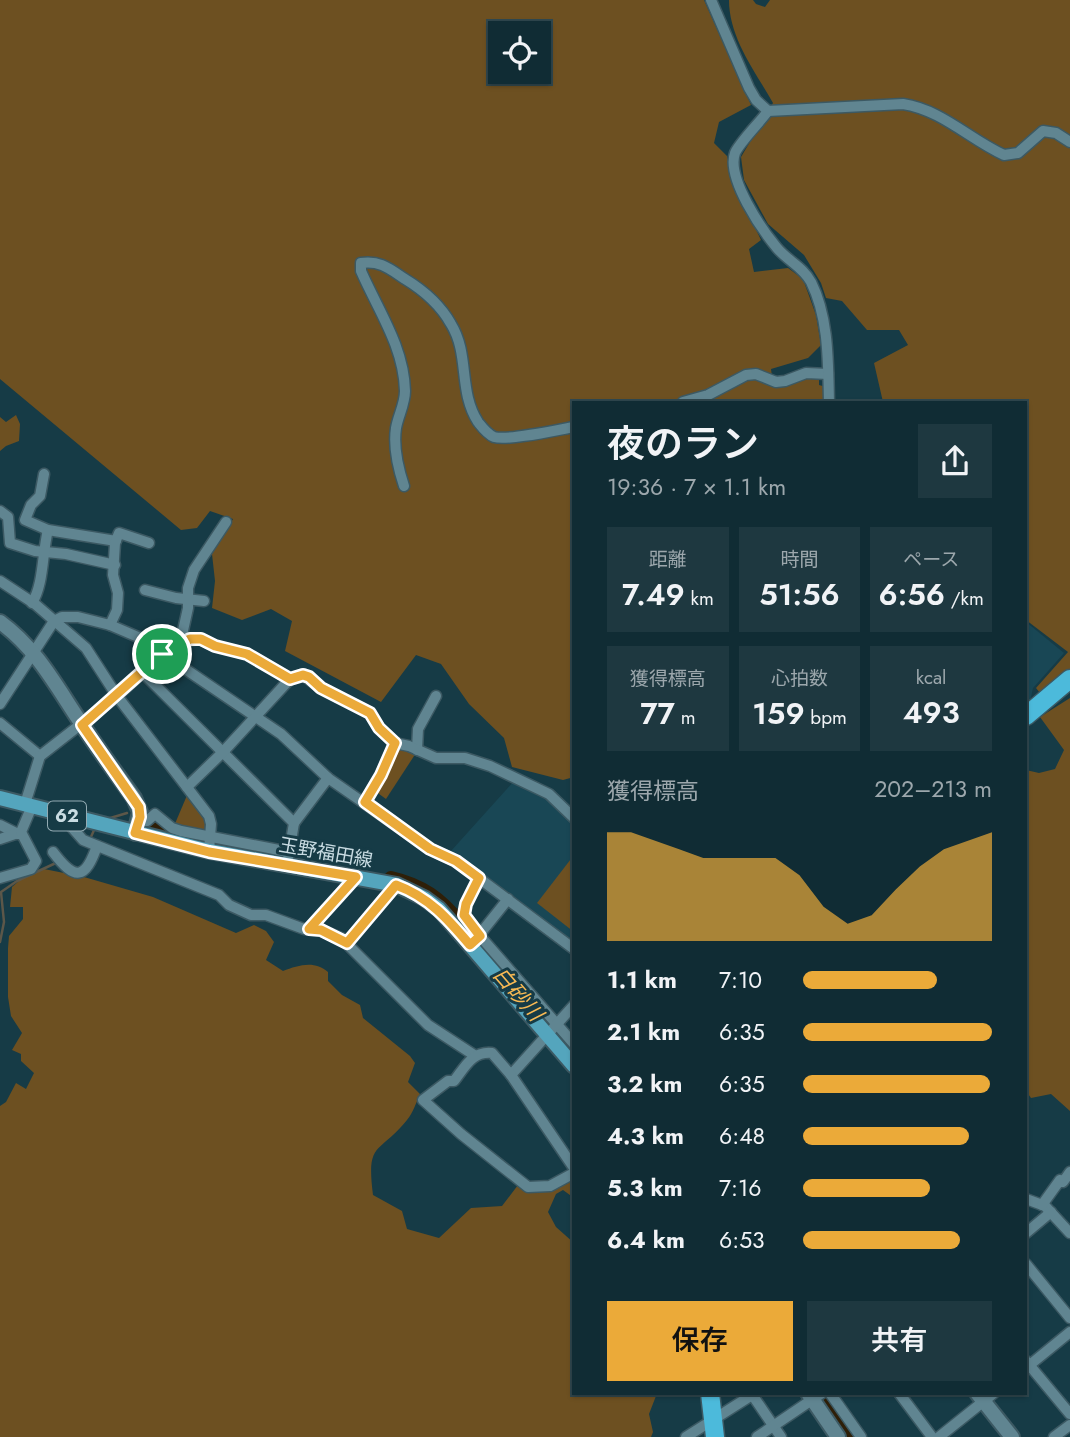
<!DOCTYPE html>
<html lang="ja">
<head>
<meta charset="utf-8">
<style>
	body { margin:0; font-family:Jost,"Noto Sans JP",sans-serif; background:#1e3840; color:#f1f3f6; height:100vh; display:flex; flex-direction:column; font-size:26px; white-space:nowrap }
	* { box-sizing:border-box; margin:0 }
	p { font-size:23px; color:#9ca7ac }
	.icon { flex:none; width:38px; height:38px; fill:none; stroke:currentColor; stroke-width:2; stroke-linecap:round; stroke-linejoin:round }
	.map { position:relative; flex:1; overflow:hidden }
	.details { position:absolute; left:572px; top:401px; width:455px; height:994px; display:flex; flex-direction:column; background:#102c34; border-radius:0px; box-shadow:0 2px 5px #0004,0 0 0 2px #30484f }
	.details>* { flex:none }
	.buttons { position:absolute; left:488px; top:21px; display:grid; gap:14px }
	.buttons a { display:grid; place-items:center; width:63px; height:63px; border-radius:0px; background:#102c34; box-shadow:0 2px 5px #0004,0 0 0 2px #30484f; font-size:35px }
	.pin { position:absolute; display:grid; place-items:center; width:60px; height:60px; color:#fff; margin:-30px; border:4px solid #fff; border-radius:50%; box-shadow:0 2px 7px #0007 }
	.round { display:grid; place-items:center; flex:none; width:74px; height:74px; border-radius:0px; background:#1e3840 }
	.overview { display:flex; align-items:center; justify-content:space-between; height:119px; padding:0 35px }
	h1 { font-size:38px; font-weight:600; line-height:52px }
	.stats { display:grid; grid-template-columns:repeat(3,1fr); gap:10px; height:119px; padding:7px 35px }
	.stats div { display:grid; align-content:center; border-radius:0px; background:#1e3840; text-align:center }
	.stats b { font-size:30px; font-weight:600 }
	.stats small { font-size:19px; font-weight:400 }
	.stats p { font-size:19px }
	.chart { height:196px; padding:14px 35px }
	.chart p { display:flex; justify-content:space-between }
	.chart svg { width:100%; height:126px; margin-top:7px; fill:#ebaa39; opacity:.7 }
	.cta { display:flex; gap:14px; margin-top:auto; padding:14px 35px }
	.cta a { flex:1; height:80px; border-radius:0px; background:#ebaa39; color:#111; font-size:28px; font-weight:600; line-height:80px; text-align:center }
	.cta a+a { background:#1e3840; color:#f1f3f6 }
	ul { padding:0 35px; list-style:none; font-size:23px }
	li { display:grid; grid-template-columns:112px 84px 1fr; align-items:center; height:52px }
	li i { height:18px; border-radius:9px; background:#ebaa39 }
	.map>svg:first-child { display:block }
	.built { fill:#194755 }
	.green { fill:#6d5021; fill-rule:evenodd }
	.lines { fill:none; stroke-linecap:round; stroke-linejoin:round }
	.stream { stroke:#5c5749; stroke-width:2.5 }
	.river { stroke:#2e1f08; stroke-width:14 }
	.street-casing { stroke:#3c5963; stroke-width:13 }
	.secondary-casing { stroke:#3c5963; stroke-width:18 }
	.primary-casing { stroke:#3c5963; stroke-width:18 }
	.highway-casing { stroke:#3c5963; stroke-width:21 }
	.street { stroke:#608591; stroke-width:10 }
	.secondary { stroke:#608591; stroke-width:14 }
	.primary { stroke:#54a5bd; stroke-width:14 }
	.highway { stroke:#4cbadb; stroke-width:18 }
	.route-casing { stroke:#fff; stroke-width:14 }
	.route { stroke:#ebaa39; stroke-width:9 }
	.labels { text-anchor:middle; stroke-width:6; stroke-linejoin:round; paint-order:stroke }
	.shield { fill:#163b46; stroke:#93abb3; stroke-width:2 }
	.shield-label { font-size:18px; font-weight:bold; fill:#c8dbe2 }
	.street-label { font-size:19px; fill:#c8dbe2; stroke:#163b46 }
	.water-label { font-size:21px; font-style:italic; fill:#f9ba54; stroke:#163b46 }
</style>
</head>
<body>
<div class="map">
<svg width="1070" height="1437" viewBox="0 0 1070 1437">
	<rect width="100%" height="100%" fill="#163b46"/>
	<!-- built -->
	<g class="built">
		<polygon points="1026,622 1064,653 1033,688 1030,702 1026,706"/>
		<polygon points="515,780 548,798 574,822 574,943 451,851"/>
	</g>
	<!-- green -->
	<g class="green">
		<path d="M0,0h704l47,105 -32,17 -5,21 13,13 7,27 27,57 -12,9 5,23 34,-4 15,11 13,36 5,30 -13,13 -37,11 2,15 34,-8 12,1v8l7,2v15h-252v375l-11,3 -51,-13 -8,-29 -35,-34 -28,-40 -25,-9 -35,47 -96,-51 7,-30 -21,-12 -29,11 -30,-12 3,-27 -3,-27 21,-35 -23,-8 -13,17 -16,2 -181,-151zM500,33h39v39h-39z"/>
		<path d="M729,0h24l3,4 9,3 5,-7h300v669l-30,24 -4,-5 32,-36 -42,-32v-218h-143l-9,-39 34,-18 -9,-15h-32l-25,-29 -16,-3 -5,-15 -17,-28 -36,-31 -24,-44 -3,-23 32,-54c-18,-32 -44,-65 -44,-103z"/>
		<polygon points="16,415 20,424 19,441 6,446 0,451 0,417 6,422"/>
		<polygon points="1070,698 1070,1111 1051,1094 1031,1098 1026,1091 1026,770 1039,773 1055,769 1064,750 1040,717"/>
		<polygon points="395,747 416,753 386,799 375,791"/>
		<polygon points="188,793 207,819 208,835 174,826"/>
		<polygon points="574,855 574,932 537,903"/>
		<path d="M44,869l40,8 69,20 83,36 18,-8 12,6 8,11 -8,18 17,11c15,-6 32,-11 45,1v9l14,14 18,10 3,13 47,38 5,7 -7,19 12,12c-4,9 -7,19 -13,26 -28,35 -41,20 -34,75l29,16 5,18 32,9 32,-30 31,-2 16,-21 10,6 46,-14v21l-11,-8 -7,4 -8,18 8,15 18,16v150h80l2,3 -7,18 4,18 -2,5h-651v-331l6,-4 10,-19 10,6 8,-16 -13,-12v-7l-9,-4 10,-17 -11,-17 -3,-19v-49l1,-12 14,-17v-12h-13l2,-20 9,-8z"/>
	</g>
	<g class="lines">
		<!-- stream -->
		<g class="stream">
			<polyline points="107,819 127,813"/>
			<polyline points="90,839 95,828"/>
			<polyline points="0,942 4,922 1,892 17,881 58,862"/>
		</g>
		<!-- river -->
		<g class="river">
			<polyline points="154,822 172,836 186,840"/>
			<path d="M391,878c31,7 50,21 69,45"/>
			<polyline points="818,1393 848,1437"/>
		</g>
		<defs>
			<g id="street">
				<polyline points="711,0 749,88 756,100 768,111"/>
				<polyline points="683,402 708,395 746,375 756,374 776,382 785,381 806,373 828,374"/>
				<path d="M829,402c-1,-39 0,-84 -18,-120 -8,-15 -23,-21 -34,-34 -15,-18 -51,-70 -42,-95 4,-10 26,-32 33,-42l135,-7c39,6 66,35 101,51l14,-2 25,-22 13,2 14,9"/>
				<polyline points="44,474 40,496 31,505 25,520 48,530 116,541"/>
				<path d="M404,486c-6,-18 -11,-38 -8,-58 2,-12 9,-24 9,-37 -1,-44 -27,-81 -44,-120v-8c19,-3 29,6 44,16 18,11 36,27 46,45 19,31 7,67 27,98 4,5 9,12 16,15 14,4 63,-7 80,-10"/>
				<polyline points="0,511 8,517 10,543 35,551 66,554 115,565"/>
				<polyline points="0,581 35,604 86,648 117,696 209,816 211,824 209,851"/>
				<polyline points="145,590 176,598 204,601"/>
				<path d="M32,603c12,-19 10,-50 16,-73"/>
				<polyline points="110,625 117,610 118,593 113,575 115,543 119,533 149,543"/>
				<polyline points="180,644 188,608 188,588 194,570 226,522"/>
				<polyline points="142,672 294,823 287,865"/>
				<polyline points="0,704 54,621 62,617 78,617 110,625 138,637 281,734 328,778 430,849 456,861 574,949"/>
				<polyline points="0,723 40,756"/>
				<polyline points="417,750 418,729 436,696"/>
				<polyline points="187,787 223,752 290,679 303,675 321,688 370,713 379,728 395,743 409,746 436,758 465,758 490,766 549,794 574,818"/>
				<polyline points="365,802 381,775 395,743"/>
				<polyline points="25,804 40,756 117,696 162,654 167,653 183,641 200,639 215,646 247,654 290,679"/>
				<polyline points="60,814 83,840 219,895 229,905 251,915 266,915 304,929 321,930 341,938 428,1025 474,1055"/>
				<polyline points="139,820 147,821 155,814 172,828 181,831 289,852"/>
				<polyline points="294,823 328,778"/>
				<polyline points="0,825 18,834"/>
				<polyline points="0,839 21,832"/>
				<path d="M53,852c22,29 32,28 44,-6"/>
				<polyline points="0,878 31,869 36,861 21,832 32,806"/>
				<polyline points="479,878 466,904 464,915 480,936 574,1044"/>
				<polyline points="309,929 356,877"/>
				<polyline points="476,939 508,899"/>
				<polyline points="347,943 395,885"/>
				<polyline points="511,1075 574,1005"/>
				<path d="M574,1168l-63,-93 -19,-22c-20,-2 -27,14 -38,28h-6l-25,19 38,34 67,53 22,-1 24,-13"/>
				<polyline points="1026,1199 1045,1206 1070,1233"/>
				<polyline points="1042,1205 1060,1180 1063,1182 1070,1172"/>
				<polyline points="1026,1233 1051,1212"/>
				<polyline points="1026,1264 1070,1318"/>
				<polyline points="1026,1361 1070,1414"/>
				<polyline points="1026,1368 1070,1332"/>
				<polyline points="751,1393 781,1437"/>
				<polyline points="830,1393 861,1437"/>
				<polyline points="899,1393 932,1437"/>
				<polyline points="686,1437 752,1395"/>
				<polyline points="757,1437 822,1393"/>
				<polyline points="939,1437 994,1393"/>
				<polyline points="1054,1437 1070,1425"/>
			</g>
			<g id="secondary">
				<path d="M0,622c37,27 56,64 81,101 17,26 35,50 53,75l6,14 -5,21"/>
				<polyline points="808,1393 838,1437"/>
				<polyline points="977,1393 1012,1437"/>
			</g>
			<polyline id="primary" points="0,798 209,851 397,885 424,898 439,909 574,1066"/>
			<g id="highway">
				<polyline points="1026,716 1070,679"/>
				<polyline points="710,1393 715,1437"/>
			</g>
		</defs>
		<!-- street casing -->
		<use href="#street" class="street-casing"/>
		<!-- secondary casing -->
		<use href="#secondary" class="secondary-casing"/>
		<!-- primary casing -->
		<use href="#primary" class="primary-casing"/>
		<!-- highway casing -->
		<use href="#highway" class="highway-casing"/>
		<!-- street -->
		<use href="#street" class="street"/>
		<!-- secondary -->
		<use href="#secondary" class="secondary"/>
		<!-- primary -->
		<use href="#primary" class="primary"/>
		<!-- highway -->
		<use href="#highway" class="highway"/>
	</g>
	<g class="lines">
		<defs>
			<path id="route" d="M190,639h11l14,7 32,8 43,25 13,-4 6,2 12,11 49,25 9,15 16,15 -14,32 -16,27 65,47 26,12 23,17 -13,26 -2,11 16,21 -10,9c-22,-26 -41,-48 -74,-60l-49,58 -26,-13 -12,-1 47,-52 -147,-25 -74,-19 5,-16 -1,-10 -57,-82 80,-71z"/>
		</defs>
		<!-- route casing -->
		<use href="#route" class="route-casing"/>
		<!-- route -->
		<use href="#route" class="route"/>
	</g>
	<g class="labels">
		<!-- shield labels -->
		<rect class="shield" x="48" y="801.5" width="38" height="29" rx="5"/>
		<g class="shield-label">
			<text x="67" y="822">62</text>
		</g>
		<!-- street labels -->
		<g class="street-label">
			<text transform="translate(326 852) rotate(10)" y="7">玉野福田線</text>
		</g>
		<!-- water labels -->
		<g class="water-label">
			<text transform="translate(518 994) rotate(49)" y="7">白砂川</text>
		</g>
	</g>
</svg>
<div class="buttons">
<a><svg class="icon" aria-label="locate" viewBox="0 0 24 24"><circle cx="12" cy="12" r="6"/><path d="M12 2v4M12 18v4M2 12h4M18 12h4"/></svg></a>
</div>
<div class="pin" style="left:162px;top:654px;background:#1e9e55"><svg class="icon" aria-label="arrive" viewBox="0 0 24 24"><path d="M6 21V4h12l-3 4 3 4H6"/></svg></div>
<section class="details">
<div class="overview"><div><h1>夜のラン</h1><p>19:36 · 7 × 1.1 km</p></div><a class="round"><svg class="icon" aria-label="share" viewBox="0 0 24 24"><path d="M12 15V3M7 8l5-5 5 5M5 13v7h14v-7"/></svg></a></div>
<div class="stats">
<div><p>距離</p><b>7.49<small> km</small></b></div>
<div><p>時間</p><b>51:56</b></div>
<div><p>ペース</p><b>6:56<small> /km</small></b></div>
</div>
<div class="stats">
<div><p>獲得標高</p><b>77<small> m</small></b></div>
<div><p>心拍数</p><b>159<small> bpm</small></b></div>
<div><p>kcal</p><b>493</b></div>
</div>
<div class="chart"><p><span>獲得標高</span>202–213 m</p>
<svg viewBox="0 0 160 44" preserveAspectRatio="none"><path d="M0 44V6L10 6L20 9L30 12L40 15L50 15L60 15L70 15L80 21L90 32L100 38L110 35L120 26L130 18L140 12L150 9L160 6V44z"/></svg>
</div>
<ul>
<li><b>1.1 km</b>7:10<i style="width:71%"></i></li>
<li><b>2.1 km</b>6:35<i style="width:100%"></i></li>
<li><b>3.2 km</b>6:35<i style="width:99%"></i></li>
<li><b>4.3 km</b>6:48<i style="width:88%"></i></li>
<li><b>5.3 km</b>7:16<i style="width:67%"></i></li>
<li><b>6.4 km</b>6:53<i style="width:83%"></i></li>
</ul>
<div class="cta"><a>保存</a><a>共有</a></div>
</section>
</div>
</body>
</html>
